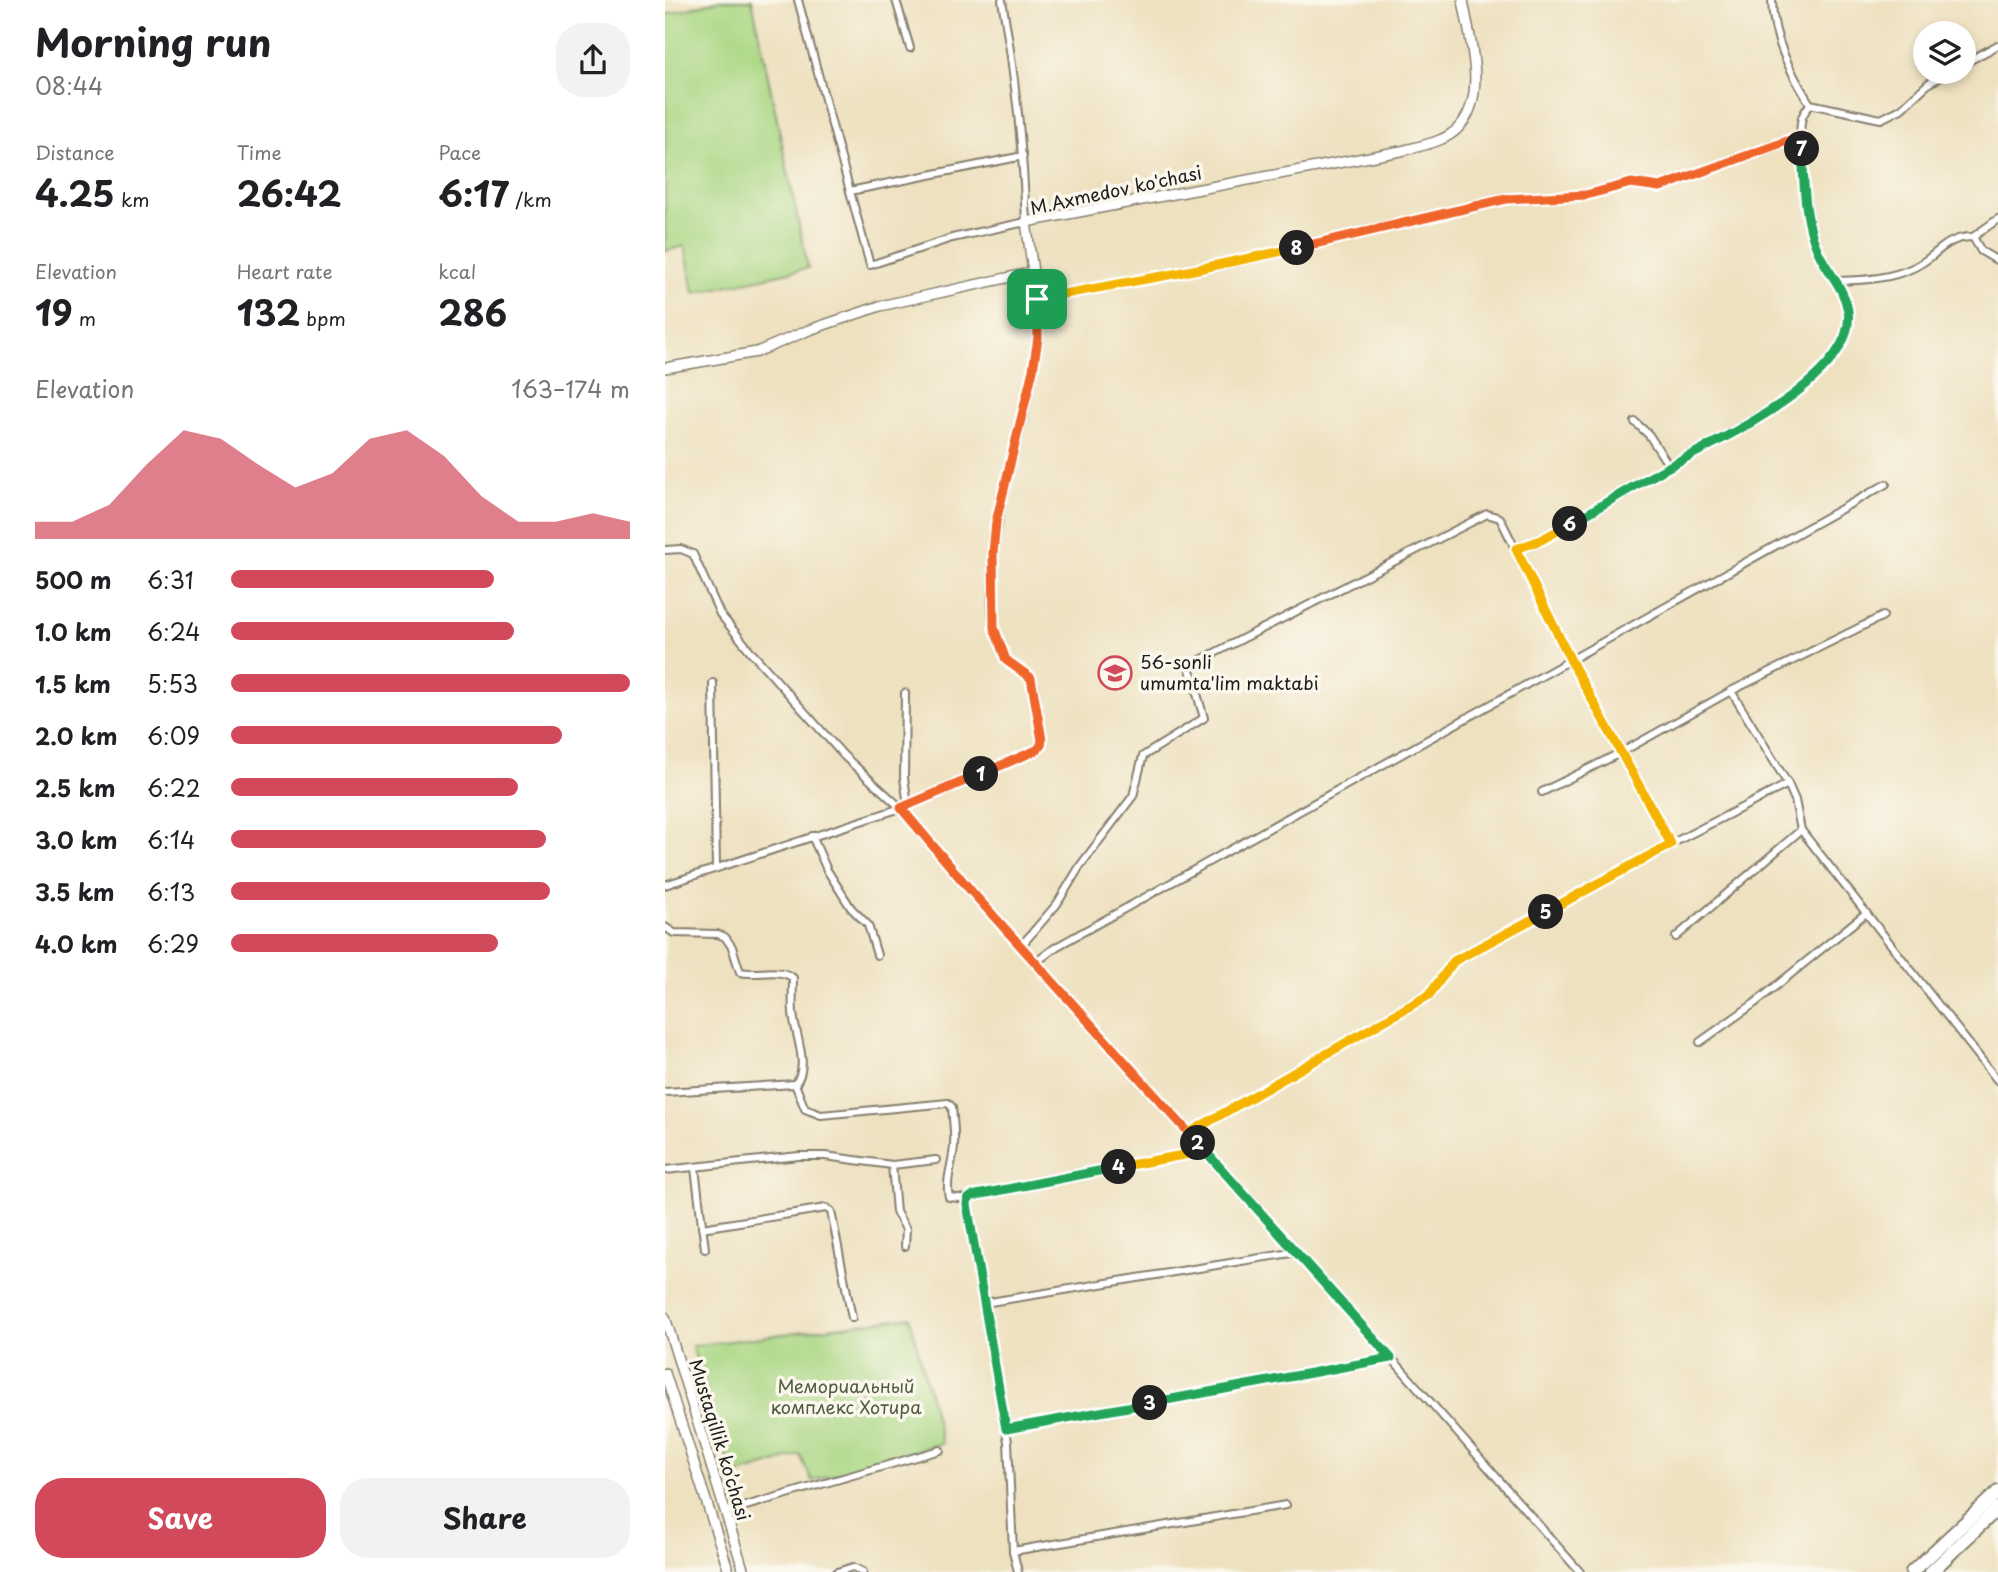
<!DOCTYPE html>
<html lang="en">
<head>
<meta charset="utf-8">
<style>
	body { margin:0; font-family:"Playpen Sans",sans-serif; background:#f2f2f2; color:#202124; height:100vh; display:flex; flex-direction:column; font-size:26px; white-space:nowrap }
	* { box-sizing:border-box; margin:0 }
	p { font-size:23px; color:#757577 }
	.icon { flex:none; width:38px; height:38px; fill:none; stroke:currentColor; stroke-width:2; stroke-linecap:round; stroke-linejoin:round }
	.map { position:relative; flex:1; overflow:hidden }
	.sheet { display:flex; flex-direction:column; background:#fff; width:665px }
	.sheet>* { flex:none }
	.buttons { position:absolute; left:1248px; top:21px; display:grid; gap:14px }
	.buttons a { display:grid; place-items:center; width:63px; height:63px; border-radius:50%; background:#fff; box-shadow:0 4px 10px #0003; font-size:35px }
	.pin { position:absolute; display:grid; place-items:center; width:60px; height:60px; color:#fff; margin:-30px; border-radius:14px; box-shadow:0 4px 10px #0006 }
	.km { position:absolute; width:35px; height:35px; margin:-18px; border-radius:50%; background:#222; color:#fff; font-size:19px; line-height:35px; text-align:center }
	.round { display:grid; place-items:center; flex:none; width:74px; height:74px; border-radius:28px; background:#f2f2f2 }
	.headline { display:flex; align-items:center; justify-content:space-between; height:119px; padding:0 35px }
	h1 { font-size:38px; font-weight:700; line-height:52px }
	.metrics { display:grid; grid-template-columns:repeat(3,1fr); gap:10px; height:119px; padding:7px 35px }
	.metrics div { display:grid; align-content:center }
	.metrics b { font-size:35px; font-weight:700 }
	.metrics small { font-size:19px; font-weight:400 }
	.metrics p { font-size:19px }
	.chart { height:196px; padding:14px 35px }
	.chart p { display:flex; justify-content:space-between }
	.chart svg { width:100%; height:126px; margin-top:7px; fill:#d1495b; opacity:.7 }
	.cta { display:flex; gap:14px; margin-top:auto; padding:14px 35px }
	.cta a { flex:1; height:80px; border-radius:28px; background:#d1495b; color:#fff; font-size:28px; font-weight:700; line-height:80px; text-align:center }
	.cta a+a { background:#f2f2f2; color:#202124 }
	ul { padding:0 35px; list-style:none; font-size:23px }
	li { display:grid; grid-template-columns:112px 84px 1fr; align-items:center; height:52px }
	li i { height:18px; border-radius:9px; background:#d1495b }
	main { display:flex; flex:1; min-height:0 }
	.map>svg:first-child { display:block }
	.green { fill:#aad784; stroke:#637a50; stroke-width:2 }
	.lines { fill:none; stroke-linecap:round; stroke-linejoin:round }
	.street-casing { stroke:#857e6e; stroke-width:10 }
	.secondary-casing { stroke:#857e6e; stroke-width:12 }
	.highway-casing { stroke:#857e6e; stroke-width:16 }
	.street { stroke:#fff; stroke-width:6 }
	.secondary { stroke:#fff; stroke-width:9 }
	.highway { stroke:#fff; stroke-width:12 }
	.split-1-casing { stroke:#fff; stroke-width:14 }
	.split-2-casing { stroke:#fff; stroke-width:14 }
	.split-3-casing { stroke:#fff; stroke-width:14 }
	.split-4-casing { stroke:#fff; stroke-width:14 }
	.split-5-casing { stroke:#fff; stroke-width:14 }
	.split-6-casing { stroke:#fff; stroke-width:14 }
	.split-7-casing { stroke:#fff; stroke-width:14 }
	.split-8-casing { stroke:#fff; stroke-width:14 }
	.split-9-casing { stroke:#fff; stroke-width:14 }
	.split-1 { stroke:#f0652b; stroke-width:9 }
	.split-2 { stroke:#f0652b; stroke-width:9 }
	.split-3 { stroke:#22a559; stroke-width:9 }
	.split-4 { stroke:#22a559; stroke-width:9 }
	.split-5 { stroke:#f5b400; stroke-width:9 }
	.split-6 { stroke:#f5b400; stroke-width:9 }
	.split-7 { stroke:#22a559; stroke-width:9 }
	.split-8 { stroke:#f0652b; stroke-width:9 }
	.split-9 { stroke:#f5b400; stroke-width:9 }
	.labels { text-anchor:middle; stroke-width:7; stroke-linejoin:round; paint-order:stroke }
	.street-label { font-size:18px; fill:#1c1c1c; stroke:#fbf7ec }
	.poi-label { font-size:18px; fill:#1c1c1c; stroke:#fbf7ec; text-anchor:start }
	.park-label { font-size:18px; fill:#4e5d40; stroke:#fbf7ec }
</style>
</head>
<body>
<main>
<section class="sheet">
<div class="headline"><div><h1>Morning run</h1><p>08:44</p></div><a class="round"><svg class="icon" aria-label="share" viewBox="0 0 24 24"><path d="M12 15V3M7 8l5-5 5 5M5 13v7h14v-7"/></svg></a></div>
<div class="metrics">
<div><p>Distance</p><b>4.25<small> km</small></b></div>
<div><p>Time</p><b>26:42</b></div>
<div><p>Pace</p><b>6:17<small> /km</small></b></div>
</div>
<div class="metrics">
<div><p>Elevation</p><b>19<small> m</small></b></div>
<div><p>Heart rate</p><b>132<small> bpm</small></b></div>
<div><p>kcal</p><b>286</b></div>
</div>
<div class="chart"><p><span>Elevation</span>163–174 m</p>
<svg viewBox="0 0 160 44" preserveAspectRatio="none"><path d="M0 44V38L10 38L20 32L30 18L40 6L50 9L60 18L70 26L80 21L90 9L100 6L110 15L120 29L130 38L140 38L150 35L160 38V44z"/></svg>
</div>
<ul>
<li><b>500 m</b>6:31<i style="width:66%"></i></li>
<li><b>1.0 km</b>6:24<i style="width:71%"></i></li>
<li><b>1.5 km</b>5:53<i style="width:100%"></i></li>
<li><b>2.0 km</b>6:09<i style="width:83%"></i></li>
<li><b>2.5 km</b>6:22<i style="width:72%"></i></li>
<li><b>3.0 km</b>6:14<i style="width:79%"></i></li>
<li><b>3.5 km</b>6:13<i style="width:80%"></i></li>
<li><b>4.0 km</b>6:29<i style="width:67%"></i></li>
</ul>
<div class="cta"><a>Save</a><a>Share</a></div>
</section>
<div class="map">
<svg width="1333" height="1572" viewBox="0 0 1333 1572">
	<rect width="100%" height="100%" fill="#fbf7ec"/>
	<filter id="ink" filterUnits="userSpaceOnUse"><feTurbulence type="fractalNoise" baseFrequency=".0143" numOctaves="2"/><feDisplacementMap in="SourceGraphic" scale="14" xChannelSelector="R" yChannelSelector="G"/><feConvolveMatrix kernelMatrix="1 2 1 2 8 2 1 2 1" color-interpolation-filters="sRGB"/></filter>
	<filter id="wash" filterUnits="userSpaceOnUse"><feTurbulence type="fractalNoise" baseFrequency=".00686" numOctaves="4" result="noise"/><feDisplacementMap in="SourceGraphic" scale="28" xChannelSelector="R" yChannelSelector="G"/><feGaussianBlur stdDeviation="1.57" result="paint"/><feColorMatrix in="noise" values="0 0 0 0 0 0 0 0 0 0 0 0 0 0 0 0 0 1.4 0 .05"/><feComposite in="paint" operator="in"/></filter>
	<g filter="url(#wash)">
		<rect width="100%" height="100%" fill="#eee1c0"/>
		<!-- green -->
		<g class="green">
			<polygon points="55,0 87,0 143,268 29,293 20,246 0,251 0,15"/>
			<polygon points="245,1317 277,1443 147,1481 135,1455 68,1476 27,1346"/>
		</g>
	</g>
	<g filter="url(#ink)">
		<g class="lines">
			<defs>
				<g id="street">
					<path d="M133,0l72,265 82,-27 74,-16c-3,-75 -11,-148 -24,-222"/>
					<polyline points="231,0 245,48"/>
					<path d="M1107,0c0,38 19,73 38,104l71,15 20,-10 28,-26 21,-11"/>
					<polyline points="1298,64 1333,45"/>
					<polyline points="185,191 358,156"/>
					<polyline points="1308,237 1333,219"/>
					<path d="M1173,281c27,-1 52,-2 77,-14 24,-12 29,-30 58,-30l8,14 17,10"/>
					<polyline points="372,299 573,262 841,199 921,195 966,182 995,187 1136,136"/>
					<polyline points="970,422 984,435 1004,466"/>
					<path d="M851,549c51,-18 98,-51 145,-78 48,-28 173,-83 186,-140 8,-35 -19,-55 -30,-82 -8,-20 -21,-112 -15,-131 1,-5 6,-10 8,-14"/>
					<polyline points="0,550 16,549 28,554 55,614 87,653 179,756 236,808 307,892 702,1330 915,1572"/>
					<polyline points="48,683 51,868"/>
					<polyline points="240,693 239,778 243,805"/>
					<polyline points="1136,830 1333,1081"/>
					<polyline points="147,836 162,870 186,908 203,925 212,955"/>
					<polyline points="1006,844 1123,784"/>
					<path d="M0,885l236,-77 136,-58 5,-10 -8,-55c-6,-13 -17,-15 -27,-24 -7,-8 -11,-25 -13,-35 -4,-14 -2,-29 -2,-43 1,-83 36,-159 46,-241 2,-24 -2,-47 -5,-70"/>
					<path d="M0,927l9,6 44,1 7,3 7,10 8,25c18,4 39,-5 53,6 0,11 -1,23 0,34 1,21 18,54 2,72l-130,8"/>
					<polyline points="1011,937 1136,830 1130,800 1123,784 1066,691"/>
					<polyline points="356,946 392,904 415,866 468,796 478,756 539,718 524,666 822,514 835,518 906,661 957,752 877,792"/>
					<polyline points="370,963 391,947 1221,484"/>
					<polyline points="1035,1042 1090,1003 1201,913"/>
					<path d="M130,1084l10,25 16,6 127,-12 4,4c1,13 3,26 2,39 -1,17 -9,35 -5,51l19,2"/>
					<polyline points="524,1133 764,995 789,961 1006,844 957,752 1066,691 1218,616"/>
					<polyline points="227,1165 231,1212 241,1229 240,1246"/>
					<polyline points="30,1168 40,1249"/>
					<polyline points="0,1170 134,1156 160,1156 227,1165 271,1160"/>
					<polyline points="37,1228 161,1208 166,1211 187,1318"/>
					<polyline points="319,1303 632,1252"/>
					<polyline points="341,1429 726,1358"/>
					<polyline points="60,1512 275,1450"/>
					<polyline points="348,1551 621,1505"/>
					<polyline points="172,1572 188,1567 198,1572"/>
					<polyline points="353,1572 348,1551 343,1442 302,1204 303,1199 307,1196 540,1151"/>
				</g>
				<g id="secondary">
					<path d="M0,368l92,-16 52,-22 71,-24 153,-34 -7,-50 375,-71c19,-5 46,-9 59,-25 28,-32 9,-89 3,-126"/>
					<polyline points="0,1317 79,1572"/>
					<polyline points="0,1373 64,1572"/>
				</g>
				<g id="highway">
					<polyline points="1247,1572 1333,1492"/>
					<polyline points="1266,1572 1333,1508"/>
				</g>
			</defs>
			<!-- street casing -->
			<use href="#street" class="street-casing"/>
			<!-- secondary casing -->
			<use href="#secondary" class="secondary-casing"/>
			<!-- highway casing -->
			<use href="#highway" class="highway-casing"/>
			<!-- street -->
			<use href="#street" class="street"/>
			<!-- secondary -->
			<use href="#secondary" class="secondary"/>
			<!-- highway -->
			<use href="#highway" class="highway"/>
		</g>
	</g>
	<g class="lines" filter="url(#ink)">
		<defs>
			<polyline id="split-1" points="316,774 372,750 376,745 377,740 366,678 341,660 329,628 328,553 331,522 368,370 373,338 372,299"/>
			<polyline id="split-2" points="316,774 236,808 307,892 533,1143"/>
			<polyline id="split-3" points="485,1403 726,1358 533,1143"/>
			<polyline id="split-4" points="454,1167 307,1196 303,1199 302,1204 341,1429 485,1403"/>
			<polyline id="split-5" points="454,1167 540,1151 524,1133 764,995 789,961 881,912"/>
			<polyline id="split-6" points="881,912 1006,844 906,661 851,549 876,540 905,524"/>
			<path id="split-7" d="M905,524c34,-20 67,-40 102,-59 48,-26 186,-88 176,-154 -4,-25 -22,-40 -31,-62 -13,-30 -13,-67 -15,-100"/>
			<polyline id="split-8" points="632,248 841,199 921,195 966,183 995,187 1136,136 1137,149"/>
			<polyline id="split-9" points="372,299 514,273 632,248"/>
		</defs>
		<!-- split-1 casing -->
		<use href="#split-1" class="split-1-casing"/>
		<!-- split-2 casing -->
		<use href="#split-2" class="split-2-casing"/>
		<!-- split-3 casing -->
		<use href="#split-3" class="split-3-casing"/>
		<!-- split-4 casing -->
		<use href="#split-4" class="split-4-casing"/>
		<!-- split-5 casing -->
		<use href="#split-5" class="split-5-casing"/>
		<!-- split-6 casing -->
		<use href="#split-6" class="split-6-casing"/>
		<!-- split-7 casing -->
		<use href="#split-7" class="split-7-casing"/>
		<!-- split-8 casing -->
		<use href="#split-8" class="split-8-casing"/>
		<!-- split-9 casing -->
		<use href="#split-9" class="split-9-casing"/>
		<!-- split-1 -->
		<use href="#split-1" class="split-1"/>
		<!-- split-2 -->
		<use href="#split-2" class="split-2"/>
		<!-- split-3 -->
		<use href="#split-3" class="split-3"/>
		<!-- split-4 -->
		<use href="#split-4" class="split-4"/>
		<!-- split-5 -->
		<use href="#split-5" class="split-5"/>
		<!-- split-6 -->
		<use href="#split-6" class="split-6"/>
		<!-- split-7 -->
		<use href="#split-7" class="split-7"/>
		<!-- split-8 -->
		<use href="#split-8" class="split-8"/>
		<!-- split-9 -->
		<use href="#split-9" class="split-9"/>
	</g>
	<!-- icons -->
	<defs>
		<symbol id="school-ring" viewBox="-11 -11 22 22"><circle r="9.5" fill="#fbf7ec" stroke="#d1495b" stroke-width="1.5"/><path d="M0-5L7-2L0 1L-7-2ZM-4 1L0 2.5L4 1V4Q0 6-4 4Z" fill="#d1495b"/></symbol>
	</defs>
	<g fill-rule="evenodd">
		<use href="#school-ring" x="431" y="654" width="38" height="38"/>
	</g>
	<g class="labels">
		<!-- street labels -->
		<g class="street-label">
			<text transform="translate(451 191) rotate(-12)" y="6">M.Axmedov ko'chasi</text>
			<text transform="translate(54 1440) rotate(73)" y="6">Mustaqillik ko’chasi</text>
		</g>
		<!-- poi labels -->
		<g class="poi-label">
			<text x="475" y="669">56-sonli<tspan x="475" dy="21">umumta'lim maktabi</tspan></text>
		</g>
		<!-- park labels -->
		<g class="park-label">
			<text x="181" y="1393">Мемориальный<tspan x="181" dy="21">комплекс Хотира</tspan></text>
		</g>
	</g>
</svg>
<div class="buttons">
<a><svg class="icon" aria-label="layers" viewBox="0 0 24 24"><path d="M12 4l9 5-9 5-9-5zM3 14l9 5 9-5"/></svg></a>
</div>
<div class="pin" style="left:372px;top:299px;background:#1e9e55"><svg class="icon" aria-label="arrive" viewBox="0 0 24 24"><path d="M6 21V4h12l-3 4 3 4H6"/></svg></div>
<b class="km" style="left:316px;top:774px">1</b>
<b class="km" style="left:533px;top:1143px">2</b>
<b class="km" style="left:485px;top:1403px">3</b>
<b class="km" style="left:454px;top:1167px">4</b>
<b class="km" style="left:881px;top:912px">5</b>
<b class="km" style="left:905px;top:524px">6</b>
<b class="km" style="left:1137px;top:149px">7</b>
<b class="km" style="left:632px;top:248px">8</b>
</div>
</main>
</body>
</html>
